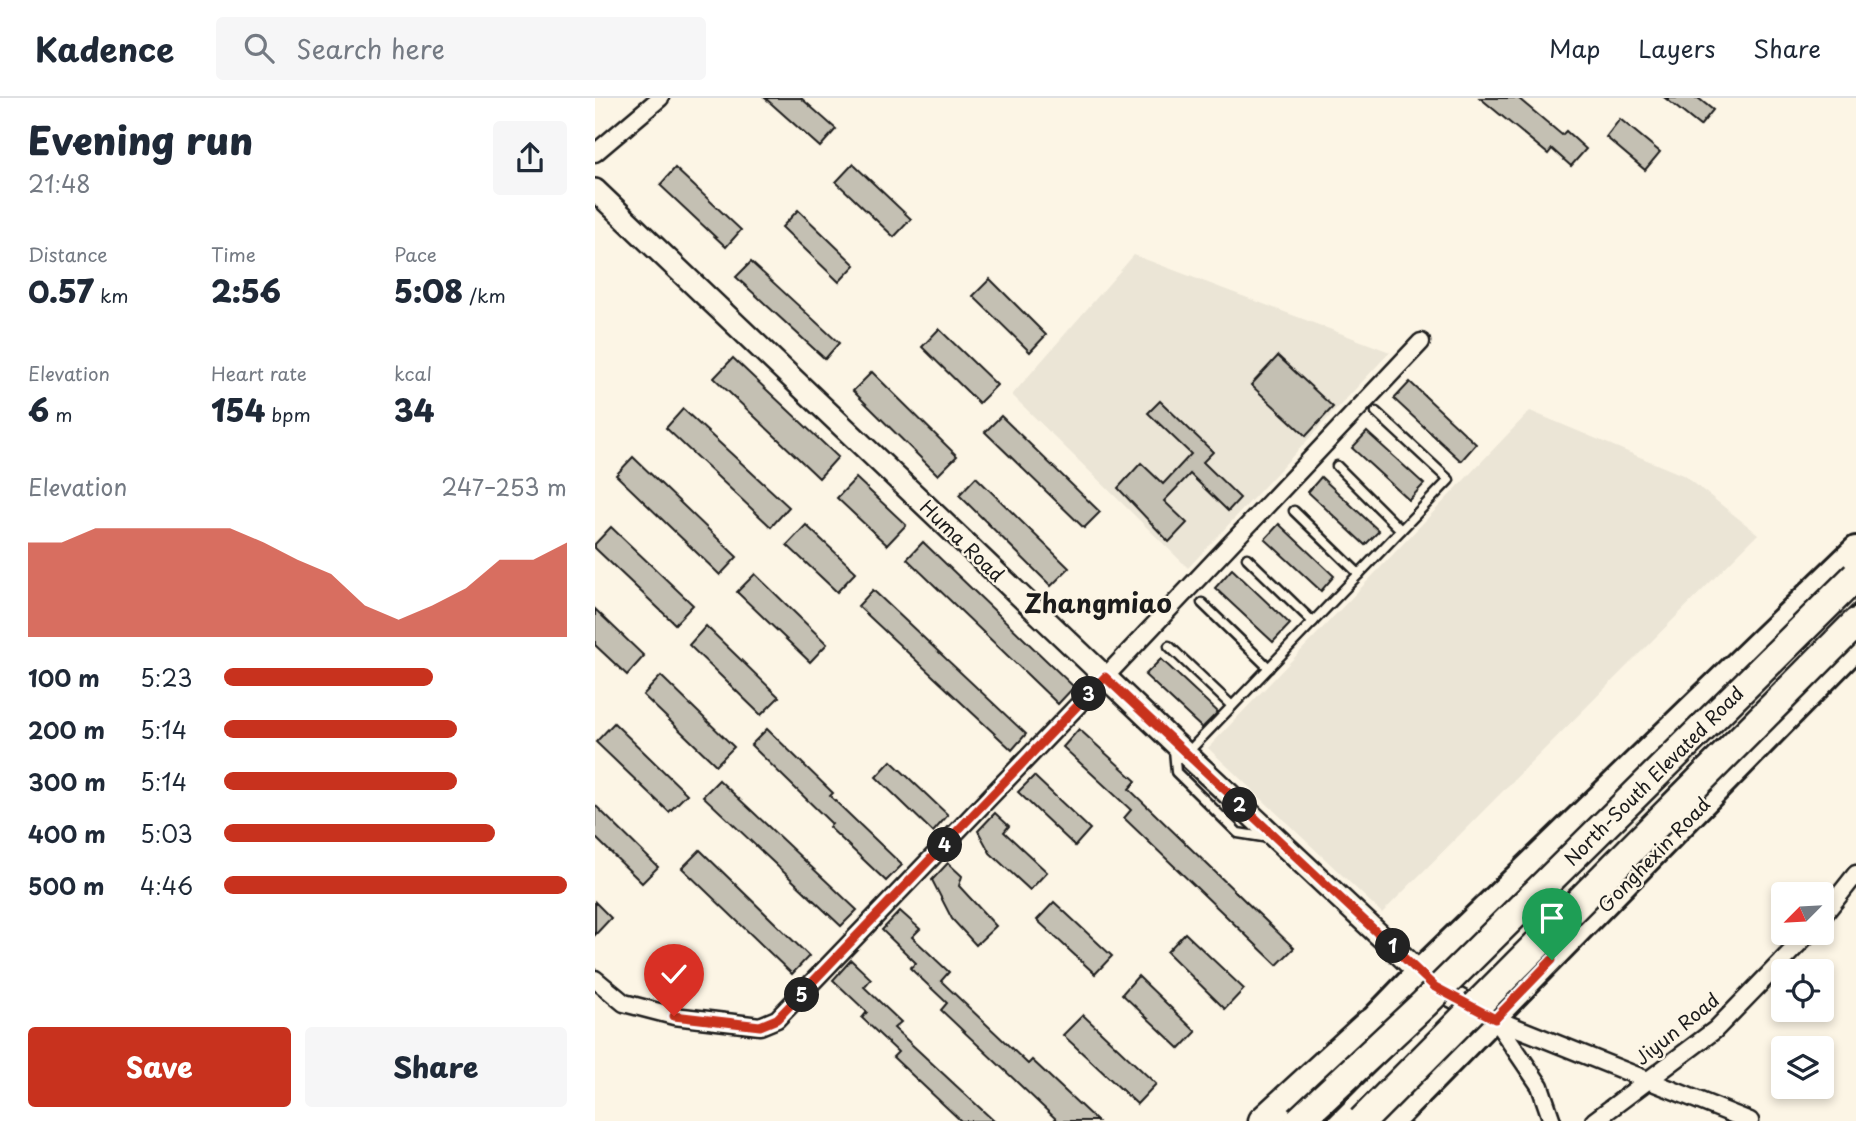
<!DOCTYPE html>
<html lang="en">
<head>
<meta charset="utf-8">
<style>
	body { margin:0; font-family:"Playpen Sans",sans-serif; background:#f6f6f7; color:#1f2937; height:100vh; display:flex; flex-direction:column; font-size:26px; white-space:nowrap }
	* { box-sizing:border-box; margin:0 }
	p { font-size:23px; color:#747a83 }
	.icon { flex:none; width:38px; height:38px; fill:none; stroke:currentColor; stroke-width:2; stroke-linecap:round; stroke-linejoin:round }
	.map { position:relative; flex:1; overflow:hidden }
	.drawer { display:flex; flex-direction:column; background:#fff; width:595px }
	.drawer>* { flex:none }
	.needle { width:46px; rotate:246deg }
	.tools { position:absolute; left:1176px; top:784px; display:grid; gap:14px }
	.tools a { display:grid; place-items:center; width:63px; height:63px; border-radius:7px; background:#fff; box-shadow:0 4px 10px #0003; font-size:35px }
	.pin { position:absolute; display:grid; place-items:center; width:60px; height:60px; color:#fff; margin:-72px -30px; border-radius:50% 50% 50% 0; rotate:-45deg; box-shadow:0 0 7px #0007 }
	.pin .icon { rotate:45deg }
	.km { position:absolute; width:35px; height:35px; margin:-18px; border-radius:50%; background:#222; color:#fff; font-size:19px; line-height:35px; text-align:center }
	.round { display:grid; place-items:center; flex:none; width:74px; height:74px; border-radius:7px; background:#f6f6f7 }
	.overview { display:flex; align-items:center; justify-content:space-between; height:119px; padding:0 28px }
	h1 { font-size:38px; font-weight:800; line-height:52px }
	.metrics { display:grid; grid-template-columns:repeat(3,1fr); gap:10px; height:119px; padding:7px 28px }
	.metrics div { display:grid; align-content:center }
	.metrics b { font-size:30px; font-weight:800 }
	.metrics small { font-size:19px; font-weight:400 }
	.metrics p { font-size:19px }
	.chart { height:196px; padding:14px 28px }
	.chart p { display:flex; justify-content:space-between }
	.chart svg { width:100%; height:126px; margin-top:7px; fill:#c8321e; opacity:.7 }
	.button { display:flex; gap:14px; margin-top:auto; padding:14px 28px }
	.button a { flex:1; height:80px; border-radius:7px; background:#c8321e; color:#fff; font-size:28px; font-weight:800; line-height:80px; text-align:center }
	.button a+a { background:#f6f6f7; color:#1f2937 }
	ul { padding:0 28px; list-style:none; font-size:23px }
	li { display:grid; grid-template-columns:112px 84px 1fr; align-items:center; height:52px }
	li i { height:18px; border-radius:9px; background:#c8321e }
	header { display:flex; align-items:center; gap:42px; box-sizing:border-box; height:98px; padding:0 35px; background:#fff; border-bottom:2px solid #e0e1e3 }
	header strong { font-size:33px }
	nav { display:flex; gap:38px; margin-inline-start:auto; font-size:24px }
	.search { width:490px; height:63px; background:#f6f6f7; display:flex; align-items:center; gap:18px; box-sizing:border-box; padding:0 24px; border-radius:7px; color:#747a83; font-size:26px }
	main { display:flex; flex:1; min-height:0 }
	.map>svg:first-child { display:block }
	.built { fill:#ebe5d6 }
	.building { fill:#c4c0b3; stroke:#1c1c1c; stroke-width:2 }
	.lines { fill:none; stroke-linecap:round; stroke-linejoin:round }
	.lane-casing { stroke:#1c1c1c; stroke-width:13 }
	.street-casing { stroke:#1c1c1c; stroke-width:21 }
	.secondary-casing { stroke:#1c1c1c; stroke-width:26 }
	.primary-casing { stroke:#1c1c1c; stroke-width:30 }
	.highway-casing { stroke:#1c1c1c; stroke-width:33 }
	.lane { stroke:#fcf5e5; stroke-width:8 }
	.street { stroke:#fcf5e5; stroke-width:16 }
	.secondary { stroke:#fcf5e5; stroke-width:21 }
	.primary { stroke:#fcf5e5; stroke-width:24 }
	.highway { stroke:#fcf5e5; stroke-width:28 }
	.rail { stroke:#1c1c1c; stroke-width:4.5 }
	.highway-bridge-casing { stroke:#1c1c1c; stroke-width:33; stroke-linecap:butt }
	.highway-bridge { stroke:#fcf5e5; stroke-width:28 }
	.route-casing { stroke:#fff; stroke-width:14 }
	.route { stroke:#c8321e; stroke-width:9 }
	.labels { text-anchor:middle; stroke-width:5; stroke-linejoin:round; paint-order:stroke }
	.street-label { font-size:19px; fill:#1c1c1c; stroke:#fcf5e5 }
	.district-label { font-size:26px; font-weight:bold; fill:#1c1c1c; stroke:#fcf5e5 }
</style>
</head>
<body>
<header>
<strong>Kadence</strong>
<div class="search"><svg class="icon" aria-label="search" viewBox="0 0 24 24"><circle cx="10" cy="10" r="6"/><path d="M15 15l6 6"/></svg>Search here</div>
<nav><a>Map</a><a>Layers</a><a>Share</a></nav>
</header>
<main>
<section class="drawer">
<div class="overview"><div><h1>Evening run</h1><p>21:48</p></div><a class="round"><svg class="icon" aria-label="share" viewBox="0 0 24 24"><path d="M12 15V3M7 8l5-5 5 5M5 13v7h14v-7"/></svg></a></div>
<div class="metrics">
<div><p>Distance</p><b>0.57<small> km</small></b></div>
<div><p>Time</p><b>2:56</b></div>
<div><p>Pace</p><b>5:08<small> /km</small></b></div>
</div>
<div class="metrics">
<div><p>Elevation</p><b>6<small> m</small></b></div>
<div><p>Heart rate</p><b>154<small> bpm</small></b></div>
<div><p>kcal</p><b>34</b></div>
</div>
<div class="chart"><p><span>Elevation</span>247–253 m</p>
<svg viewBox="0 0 160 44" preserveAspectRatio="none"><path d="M0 44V11L10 11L20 6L30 6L40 6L50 6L60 6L70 11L80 17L90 22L100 33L110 38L120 33L130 27L140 17L150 17L160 11V44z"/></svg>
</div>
<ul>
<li><b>100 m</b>5:23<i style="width:61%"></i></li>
<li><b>200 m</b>5:14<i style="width:68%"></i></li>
<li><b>300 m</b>5:14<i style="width:68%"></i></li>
<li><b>400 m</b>5:03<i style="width:79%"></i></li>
<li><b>500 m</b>4:46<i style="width:100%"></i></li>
</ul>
<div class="button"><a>Save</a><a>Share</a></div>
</section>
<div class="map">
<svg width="1261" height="1023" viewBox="0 0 1261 1023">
	<rect width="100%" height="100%" fill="#fcf5e5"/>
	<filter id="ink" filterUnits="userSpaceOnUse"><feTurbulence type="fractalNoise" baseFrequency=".0143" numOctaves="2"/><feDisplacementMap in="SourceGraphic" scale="14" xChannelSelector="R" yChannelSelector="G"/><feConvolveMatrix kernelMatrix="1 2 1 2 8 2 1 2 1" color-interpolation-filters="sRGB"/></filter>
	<g filter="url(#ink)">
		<!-- built -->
		<g class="built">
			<polygon points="539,157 795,254 593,470 417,297"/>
			<polygon points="935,313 1090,378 1163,436 787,815 613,650"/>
		</g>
		<!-- building -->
		<g class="building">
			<polygon points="170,0 206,0 241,31 225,49"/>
			<polygon points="885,0 923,0 967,37 971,33 991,51 976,68 957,51 953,56"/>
			<polygon points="1070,0 1103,0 1118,12 1105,28"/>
			<polygon points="1025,21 1065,54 1050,72 1011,39"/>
			<polygon points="258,66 316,121 299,139 241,84"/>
			<polygon points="80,70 146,132 131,149 65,87"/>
			<polygon points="203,112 260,167 244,184 187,129"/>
			<polygon points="156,164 244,245 230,261 141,179"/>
			<polygon points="395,181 451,237 435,254 378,198"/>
			<polygon points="344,231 402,287 384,305 327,249"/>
			<polygon points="683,258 738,309 711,338 656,287"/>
			<polygon points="138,260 243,359 224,380 119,280"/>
			<polygon points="277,274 362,358 343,377 258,293"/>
			<polygon points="815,284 881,346 866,363 799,301"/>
			<polygon points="565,303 618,354 608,364 645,400 633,413 595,376 569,403 592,425 574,444 523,390 546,365 568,386 596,356 553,315"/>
			<polygon points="88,311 194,409 176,429 71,330"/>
			<polygon points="406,318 505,414 489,430 390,334"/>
			<polygon points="772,334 829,386 814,402 757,350"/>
			<polygon points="38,359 142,459 125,477 21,377"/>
			<polygon points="381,379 474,470 456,488 364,397"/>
			<polygon points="726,379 784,433 770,447 713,394"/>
			<polygon points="261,380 311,427 292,447 242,400"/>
			<polygon points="684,426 739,478 726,493 670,441"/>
			<polygon points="211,427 261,474 242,494 192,447"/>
			<polygon points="16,429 98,507 80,526 0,450 0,446"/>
			<polygon points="328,444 479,589 463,606 312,461"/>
			<polygon points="637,471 695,526 678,544 620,490"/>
			<polygon points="160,476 232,546 215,564 142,494"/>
			<polygon points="278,492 431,636 417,652 263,508"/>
			<polygon points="0,511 49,558 32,577 0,547"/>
			<polygon points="111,528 184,599 166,617 94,547"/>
			<polygon points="566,561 623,614 607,630 550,577"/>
			<polygon points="66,578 139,649 121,667 48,597"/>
			<polygon points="19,625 92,696 74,714 1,644"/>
			<polygon points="172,631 238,695 235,698 307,767 291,783 234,729 237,726 156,647"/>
			<polygon points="484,631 541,683 534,691 699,850 682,867 529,720 536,712 468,649"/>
			<polygon points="296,663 353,717 338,734 281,679"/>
			<polygon points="439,678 495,731 480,748 423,694"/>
			<polygon points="124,682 262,812 246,828 108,698"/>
			<polygon points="0,707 63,769 47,785 0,739"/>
			<polygon points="400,715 414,728 409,734 452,774 435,792 395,755 383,733"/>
			<polygon points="105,752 214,858 197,876 87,770"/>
			<polygon points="353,765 367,778 364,788 401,828 381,847 357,821 337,782"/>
			<polygon points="0,804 16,820 0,837"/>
			<polygon points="459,804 517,858 500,876 442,822"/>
			<polygon points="305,813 325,831 317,839 354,874 346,883 433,966 437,962 502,1023 463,1023 346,912 352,905 315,870 321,865 287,832"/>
			<polygon points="590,835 649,891 630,911 572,854"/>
			<polygon points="256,862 276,881 269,889 306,924 299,930 399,1023 366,1023 298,959 303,954 267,920 272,914 238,882"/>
			<polygon points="543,878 601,934 585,951 527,896"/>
			<polygon points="488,917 561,986 542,1006 468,937"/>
		</g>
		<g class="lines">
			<defs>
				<g id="lane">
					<polyline points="742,368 806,432"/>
					<polyline points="699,413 764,476"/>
					<polyline points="652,460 718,524"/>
					<polyline points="607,505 674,570"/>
					<polyline points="574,548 637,608"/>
					<polyline points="579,652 581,674 643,735 674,740"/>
					<polyline points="593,654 854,382 781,314"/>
				</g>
				<g id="street">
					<polyline points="0,55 65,0"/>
					<polyline points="1227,819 1261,776"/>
					<polyline points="0,881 29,905 79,918 165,928 182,921 510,579 826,244"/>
					<polyline points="900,921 1155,1023"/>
					<polyline points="901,923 945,988 957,1023"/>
					<polyline points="999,1023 1120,932 1214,835"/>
				</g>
				<polyline id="secondary" points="0,92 591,656 840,889 891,916"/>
				<g id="primary">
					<polyline points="768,944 774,926 825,873 1261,451"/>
					<polyline points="797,1023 1261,549"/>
				</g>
				<polyline id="highway" points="668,1023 774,926"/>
			</defs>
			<!-- lane casing -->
			<use href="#lane" class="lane-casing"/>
			<!-- street casing -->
			<use href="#street" class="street-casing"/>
			<!-- secondary casing -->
			<use href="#secondary" class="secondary-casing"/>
			<!-- primary casing -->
			<use href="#primary" class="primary-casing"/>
			<!-- highway casing -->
			<use href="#highway" class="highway-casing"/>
			<!-- lane -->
			<use href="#lane" class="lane"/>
			<!-- street -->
			<use href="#street" class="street"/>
			<!-- secondary -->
			<use href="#secondary" class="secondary"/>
			<!-- primary -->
			<use href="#primary" class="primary"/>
			<!-- highway -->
			<use href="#highway" class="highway"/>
			<!-- rail -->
			<g class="rail">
				<polyline points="1069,698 1261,506"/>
				<polyline points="729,1023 1261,489"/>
			</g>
			<defs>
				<g id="highway-bridge">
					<polyline points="704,1023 829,906 1261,478"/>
					<polyline points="767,1023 1261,525"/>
				</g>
			</defs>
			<!-- highway-bridge casing -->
			<use href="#highway-bridge" class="highway-bridge-casing"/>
			<!-- highway-bridge -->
			<use href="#highway-bridge" class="highway-bridge"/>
		</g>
	</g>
	<g class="lines" filter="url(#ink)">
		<defs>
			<polyline id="route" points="79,918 165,928 182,921 510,579 840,889 900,921 957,862"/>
		</defs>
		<!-- route casing -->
		<use href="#route" class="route-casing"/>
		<!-- route -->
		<use href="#route" class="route"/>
	</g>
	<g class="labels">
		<!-- street labels -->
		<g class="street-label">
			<text transform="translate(367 443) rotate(44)" y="7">Huma Road</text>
			<text transform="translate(1059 678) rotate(-45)" y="7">North-South Elevated Road</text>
			<text transform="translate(1059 757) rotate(-46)" y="7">Gonghexin Road</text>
			<text transform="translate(1082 931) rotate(-39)" y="7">Jiyun Road</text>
		</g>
		<!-- district labels -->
		<g class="district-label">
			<text x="503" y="515">Zhangmiao</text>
		</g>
	</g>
</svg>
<div class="tools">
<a><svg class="needle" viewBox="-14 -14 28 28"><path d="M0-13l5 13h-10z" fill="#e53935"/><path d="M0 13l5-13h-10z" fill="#747a83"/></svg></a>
<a><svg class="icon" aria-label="locate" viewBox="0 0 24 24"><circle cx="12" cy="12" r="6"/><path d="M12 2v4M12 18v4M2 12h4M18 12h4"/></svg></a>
<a><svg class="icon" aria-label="layers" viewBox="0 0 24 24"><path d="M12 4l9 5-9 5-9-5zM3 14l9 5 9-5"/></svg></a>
</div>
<div class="pin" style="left:957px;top:862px;background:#1e9e55"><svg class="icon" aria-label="arrive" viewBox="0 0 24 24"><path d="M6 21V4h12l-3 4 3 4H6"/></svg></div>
<div class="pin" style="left:79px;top:918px;background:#d93025"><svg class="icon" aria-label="check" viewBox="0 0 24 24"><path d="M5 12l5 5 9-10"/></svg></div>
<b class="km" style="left:798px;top:848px">1</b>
<b class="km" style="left:645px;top:707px">2</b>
<b class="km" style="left:494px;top:596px">3</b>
<b class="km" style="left:350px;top:747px">4</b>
<b class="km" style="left:207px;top:897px">5</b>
</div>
</main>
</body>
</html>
